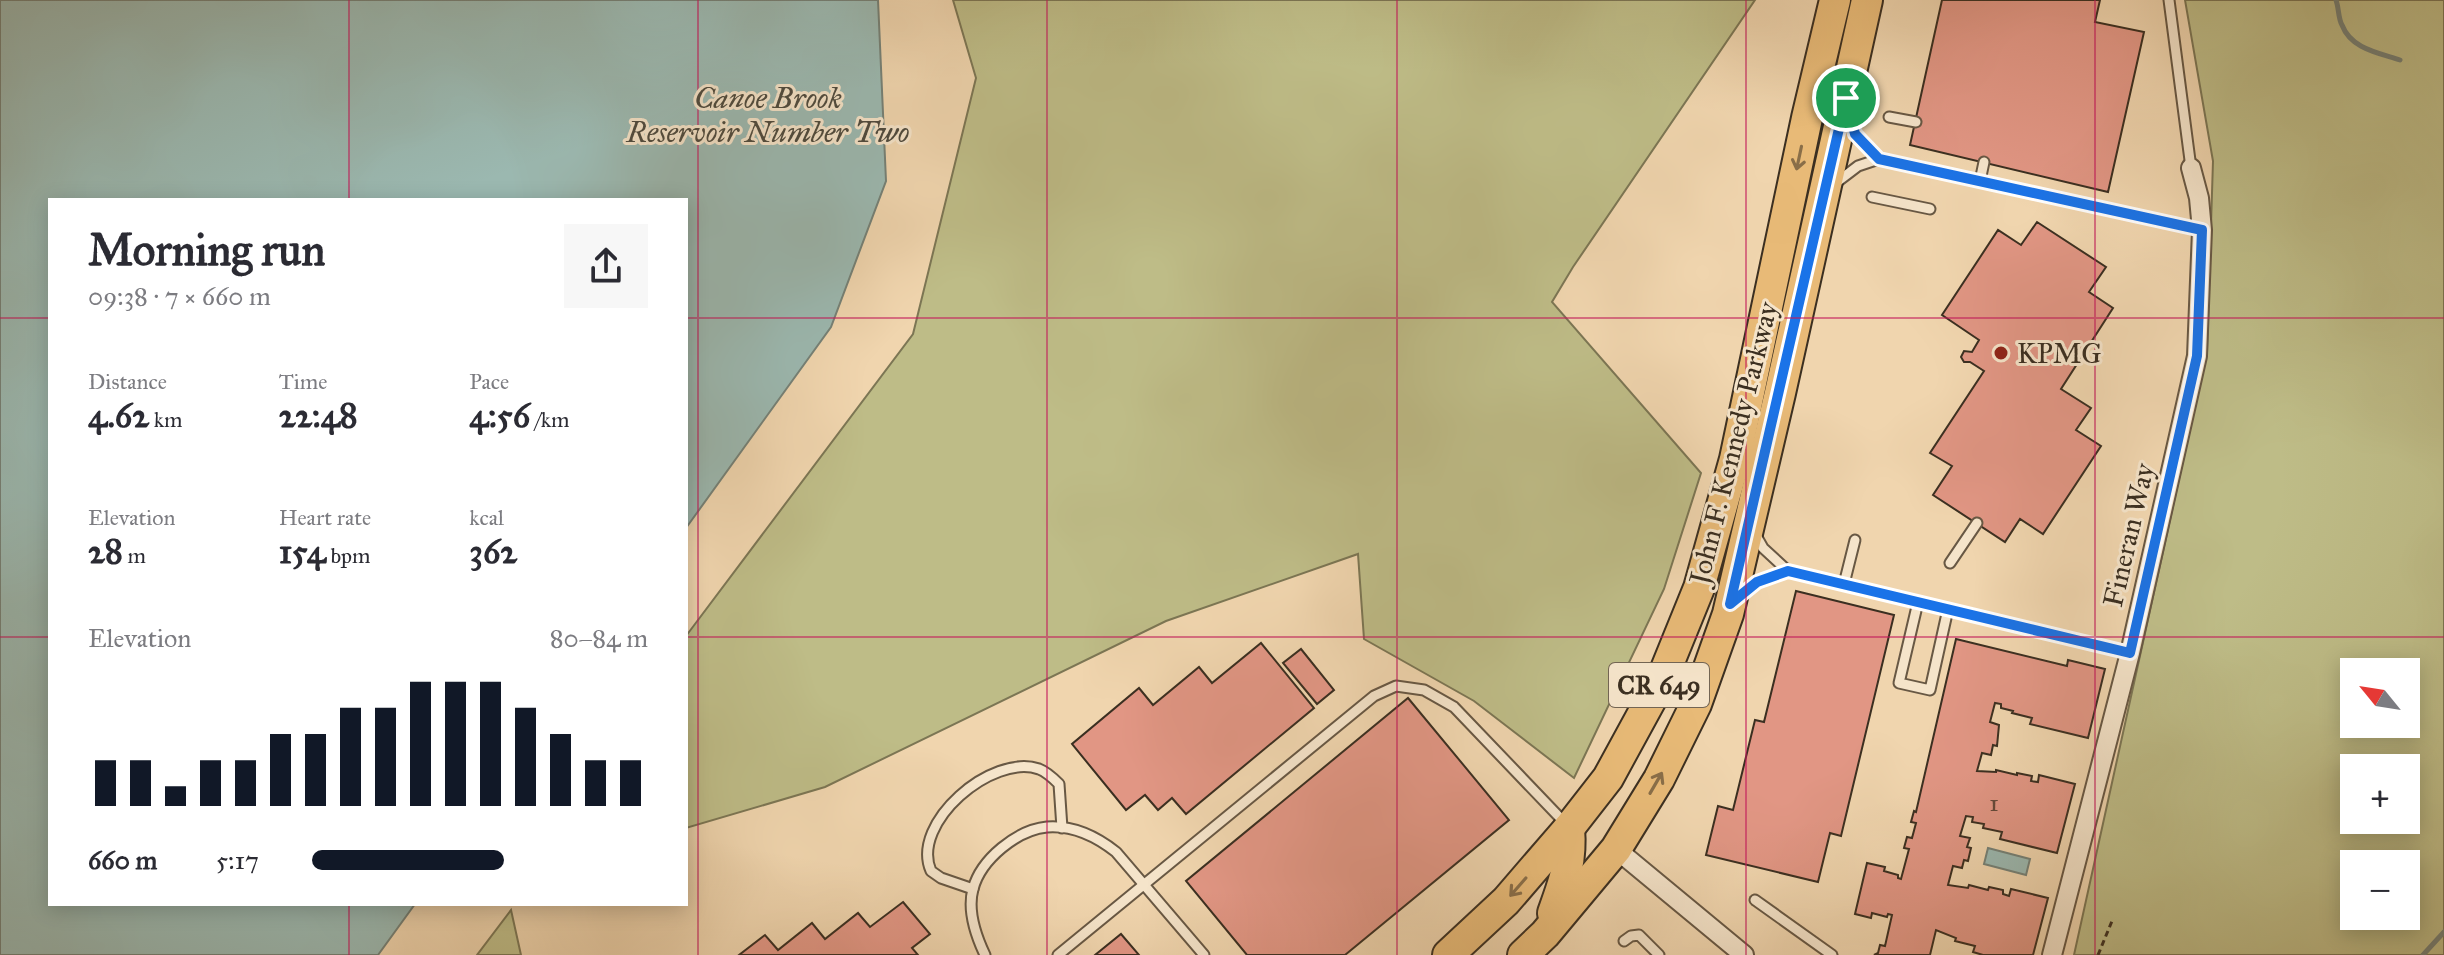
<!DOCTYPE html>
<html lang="en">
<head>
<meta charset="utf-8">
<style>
	body { margin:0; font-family:"IM FELL Great Primer",serif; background:#f7f7f7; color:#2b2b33; height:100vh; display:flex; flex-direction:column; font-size:30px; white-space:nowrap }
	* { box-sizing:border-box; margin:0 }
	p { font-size:26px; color:#7c7c81 }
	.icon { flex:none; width:44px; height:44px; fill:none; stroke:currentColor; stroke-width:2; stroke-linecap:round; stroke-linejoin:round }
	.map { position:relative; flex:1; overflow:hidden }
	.sheet { position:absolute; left:48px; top:198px; width:640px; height:708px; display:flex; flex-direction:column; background:#fff; border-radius:0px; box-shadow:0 4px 20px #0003 }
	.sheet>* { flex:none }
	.needle { width:52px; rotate:300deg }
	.fabs { position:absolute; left:2340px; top:658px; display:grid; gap:16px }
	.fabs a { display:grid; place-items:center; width:80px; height:80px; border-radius:0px; background:#fff; box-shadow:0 4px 20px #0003; font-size:40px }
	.pin { position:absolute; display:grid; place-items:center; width:68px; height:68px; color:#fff; margin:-34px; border:4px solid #fff; border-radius:50%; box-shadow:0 2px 8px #0007 }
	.round { display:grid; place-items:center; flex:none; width:84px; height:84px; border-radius:0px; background:#f7f7f7 }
	.summary { display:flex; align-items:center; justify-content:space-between; height:136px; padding:0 40px }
	h1 { font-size:44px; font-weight:800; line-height:60px }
	.figures { display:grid; grid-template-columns:repeat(3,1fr); gap:12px; height:136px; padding:8px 40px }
	.figures div { display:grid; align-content:center }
	.figures b { font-size:34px; font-weight:800 }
	.figures small { font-size:22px; font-weight:400 }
	.figures p { font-size:22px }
	.chart { height:224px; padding:16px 40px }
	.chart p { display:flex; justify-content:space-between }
	.chart svg { width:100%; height:144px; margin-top:8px; stroke:#111827; stroke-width:6 }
	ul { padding:0 40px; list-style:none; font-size:26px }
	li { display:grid; grid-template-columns:128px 96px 1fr; align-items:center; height:60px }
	li i { height:20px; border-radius:10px; background:#111827 }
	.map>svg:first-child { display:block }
	.green { fill:#bebc87; stroke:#7c7654; stroke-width:2; fill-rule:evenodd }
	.water { fill:#9bb8b0; stroke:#758177; stroke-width:2 }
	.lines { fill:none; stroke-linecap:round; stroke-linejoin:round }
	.stream { stroke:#758177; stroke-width:5 }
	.building { fill:#e19684; stroke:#3b2f21; stroke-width:2 }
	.lane-casing { stroke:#685844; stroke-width:13 }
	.street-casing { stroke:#685844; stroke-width:22 }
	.primary-casing { stroke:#3b2f21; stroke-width:34 }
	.path { stroke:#3b2f21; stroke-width:3; stroke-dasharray:6 4; stroke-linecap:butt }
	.lane { stroke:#f5e4ca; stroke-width:9 }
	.street { stroke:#f5e4ca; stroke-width:18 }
	.primary { stroke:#e8ba77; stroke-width:30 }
	.oneway { stroke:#896e48 }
	.route-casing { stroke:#fff; stroke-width:16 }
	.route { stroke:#1a73e8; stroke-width:10 }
	.grid { fill:none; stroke:#c2185b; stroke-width:2; stroke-opacity:0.55 }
	.poi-dot { fill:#8f2418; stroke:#f5e4ca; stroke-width:3 }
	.labels { text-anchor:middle; stroke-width:6; stroke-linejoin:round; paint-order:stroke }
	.number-label { font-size:24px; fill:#64493a }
	.shield { fill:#f5e4ca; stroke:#736554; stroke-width:2 }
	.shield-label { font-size:26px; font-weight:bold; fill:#3b2f21 }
	.poi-label { font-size:28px; fill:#3b2f21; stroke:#f5e4ca; text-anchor:start }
	.street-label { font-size:28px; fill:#3b2f21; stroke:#f5e4ca }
	.water-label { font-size:30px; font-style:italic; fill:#4e4a3e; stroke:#f5e4ca }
</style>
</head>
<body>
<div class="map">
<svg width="2444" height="955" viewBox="0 0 2444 955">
	<rect width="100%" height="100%" fill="#f0d5ae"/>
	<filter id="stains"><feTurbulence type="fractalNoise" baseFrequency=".0025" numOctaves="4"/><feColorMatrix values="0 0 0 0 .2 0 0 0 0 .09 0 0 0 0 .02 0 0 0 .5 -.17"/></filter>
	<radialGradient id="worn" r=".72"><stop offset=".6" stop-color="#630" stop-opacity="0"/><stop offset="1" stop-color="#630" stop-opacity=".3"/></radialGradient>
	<!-- green -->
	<g class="green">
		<polygon points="953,0 1755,0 1573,267 1552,302 1701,473 1664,589 1574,778 1474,701 1364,639 1358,554 1166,621 825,787 686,828 686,636 913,334 976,78"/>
		<path d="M2185,0h259v955h-370l133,-603 6,-191zM2354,672h52v52h-52zM2354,768h52v52h-52zM2354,864h52v52h-52z"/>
		<polygon points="511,910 521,955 477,955"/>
	</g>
	<!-- water -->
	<g class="water">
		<polygon points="0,0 878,0 886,181 831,327 686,528 686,200 50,200 50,904 415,904 378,955 0,955"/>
		<polygon points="1988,848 2030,859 2026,875 1984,864"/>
	</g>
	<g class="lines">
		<!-- stream -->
		<g class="stream">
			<path d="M2336,0c3,8 2,18 6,25 9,24 37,28 58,35"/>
			<polyline points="2423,955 2444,932"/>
		</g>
	</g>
	<!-- building -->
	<g class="building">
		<polygon points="1942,0 2100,0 2095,22 2144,32 2108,192 1910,145"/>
		<polygon points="2037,222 2106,267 2089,292 2113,308 2061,389 2091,408 2076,430 2101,446 2043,534 2020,519 2005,542 1933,495 1952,466 1930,453 1984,371 1970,362 1964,362 1961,357 1964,351 1972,352 1979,340 1942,315 1998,230 2021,245"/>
		<polygon points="1796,591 1894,615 1841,836 1830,833 1818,882 1706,855 1718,806 1733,810 1755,720 1764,722"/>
		<polygon points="1956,639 2067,666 2068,660 2105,669 2088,738 2030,724 2032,718 2012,713 2013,711 2001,708 2001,704 1995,703 1990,722 1999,725 1997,746 1993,745 1991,755 1982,753 1977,771 1996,772 1996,770 2017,775 2017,773 2032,776 2031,781 2038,782 2039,775 2075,784 2057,853 2000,839 2002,832 1983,828 1984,824 1972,822 1973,817 1966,816 1960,836 1970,838 1967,847 1971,848 1968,861 1964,860 1962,868 1953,866 1948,885 1968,888 1969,885 1988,890 1989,887 2003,890 2003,894 2009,896 2011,889 2048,898 2033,955 1983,955 1973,952 1975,946 1955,941 1956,938 1936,930 1930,955 1874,955 1878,953 1880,945 1885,946 1892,915 1888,914 1887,917 1872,913 1871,918 1855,914 1867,863 1885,867 1884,871 1898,875 1898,878 1901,879 1909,849 1904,848 1907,837 1912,838 1916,823 1911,822 1914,811 1916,812"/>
		<polygon points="1261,643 1314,708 1186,814 1172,798 1158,810 1145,795 1126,810 1072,744 1139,688 1153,705 1199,667 1212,683"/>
		<polygon points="1301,649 1334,690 1317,704 1283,663"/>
		<polygon points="1408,698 1509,820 1345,955 1247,955 1186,881"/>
		<polygon points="903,902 930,934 912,948 918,955 739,955 765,935 778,950 812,923 825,939 858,913 870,927"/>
		<polygon points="1121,934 1139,955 1095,955"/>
	</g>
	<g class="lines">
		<defs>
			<g id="lane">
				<polyline points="2169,0 2191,168"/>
				<polyline points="1889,117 1916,122"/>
				<polyline points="1850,121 1855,134 1879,159 2202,230"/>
				<polyline points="1980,181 1984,162"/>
				<polyline points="1837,182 1858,166 1879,159"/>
				<polyline points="1872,197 1930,209"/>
				<polyline points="1754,532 1763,548 1788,571"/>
				<polyline points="1950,563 1977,523"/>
				<polyline points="1844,584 1855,540"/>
				<polyline points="1742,594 1757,582 1788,571 2130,653"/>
				<polyline points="1918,602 1899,683 1930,690 1948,609"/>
				<path d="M973,889l-32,-11 -10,-7c-21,-48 61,-118 108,-102 8,3 14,9 20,15l3,44"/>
				<polyline points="1755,900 1832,955"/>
				<polyline points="1624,941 1631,936 1639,935 1659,955"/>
				<path d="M985,955c-9,-19 -18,-44 -12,-66 8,-30 44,-59 74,-62 26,-2 50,10 69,25l88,103"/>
				<polyline points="1058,955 1374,696 1396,686 1424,690 1454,707 1565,823"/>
			</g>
			<g id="street">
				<polyline points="1616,849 1744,955"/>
				<polyline points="2052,955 2130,653 2197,356 2202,230 2199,198 2191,168"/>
			</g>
			<g id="primary">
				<path d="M1553,913c11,-31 19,-51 16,-85"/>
				<polyline points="1448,955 1506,901 1569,828 1608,778 1662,679 1699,588 1735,459 1807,118 1835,0"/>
				<polyline points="1523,955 1545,934 1616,849 1659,779 1696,704 1728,614 1780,393 1867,0"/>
			</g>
		</defs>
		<!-- lane casing -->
		<use href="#lane" class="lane-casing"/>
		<!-- street casing -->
		<use href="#street" class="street-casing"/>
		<!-- primary casing -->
		<use href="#primary" class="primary-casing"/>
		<!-- path -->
		<polyline class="path" points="2098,955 2112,921"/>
		<!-- lane -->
		<use href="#lane" class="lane"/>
		<!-- street -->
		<use href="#street" class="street"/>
		<!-- primary -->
		<use href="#primary" class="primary"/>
	</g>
	<!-- one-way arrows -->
	<defs><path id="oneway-shaft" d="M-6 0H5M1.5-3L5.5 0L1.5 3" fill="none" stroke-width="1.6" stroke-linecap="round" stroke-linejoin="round" transform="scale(2)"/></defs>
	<g class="oneway">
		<use href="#oneway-shaft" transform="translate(1799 158) rotate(102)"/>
		<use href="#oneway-shaft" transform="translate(1656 783) rotate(-60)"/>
		<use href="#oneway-shaft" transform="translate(1518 887) rotate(131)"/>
	</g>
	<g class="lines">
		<defs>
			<polygon id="route" points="1846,98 1855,134 1879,159 2202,230 2197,356 2130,653 1788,571 1757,582 1730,604"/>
		</defs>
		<!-- route casing -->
		<use href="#route" class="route-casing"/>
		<!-- route -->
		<use href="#route" class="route"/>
	</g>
	<!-- grid -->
	<path class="grid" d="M349,0v200M698,0v955M1047,0v955M1397,0v955M1746,0v955M2095,0v955M0,318h50M686,318h1758M0,637h50M686,637h1758M349,904v51"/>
	<!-- markers -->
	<circle class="poi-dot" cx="2001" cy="353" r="8"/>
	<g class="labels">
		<!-- number labels -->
		<g class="number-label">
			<text x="1994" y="811">1</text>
		</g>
		<!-- shield labels -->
		<rect class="shield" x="1609" y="663" width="100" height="44" rx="6"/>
		<g class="shield-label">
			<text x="1659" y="694">CR 649</text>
		</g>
		<!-- poi labels -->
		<g class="poi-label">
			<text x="2017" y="363">KPMG</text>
		</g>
		<!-- street labels -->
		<g class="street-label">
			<text transform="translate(1733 443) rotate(-76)" y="10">John F. Kennedy Parkway</text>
			<text transform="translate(2128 535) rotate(-77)" y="10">Fineran Way</text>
		</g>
		<!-- water labels -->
		<g class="water-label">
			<text x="768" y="108">Canoe Brook<tspan x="768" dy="34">Reservoir Number Two</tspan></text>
		</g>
	</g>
	<rect width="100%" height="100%" filter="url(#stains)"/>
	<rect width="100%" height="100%" fill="url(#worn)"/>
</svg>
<div class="fabs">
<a><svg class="needle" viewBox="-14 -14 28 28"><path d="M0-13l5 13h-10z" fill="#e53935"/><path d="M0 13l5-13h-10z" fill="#7c7c81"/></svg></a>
<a>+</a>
<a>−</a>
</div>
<div class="pin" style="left:1846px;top:98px;background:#1e9e55"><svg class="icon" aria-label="arrive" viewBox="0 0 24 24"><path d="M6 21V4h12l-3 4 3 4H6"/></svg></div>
<section class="sheet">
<div class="summary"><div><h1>Morning run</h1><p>09:38 · 7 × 660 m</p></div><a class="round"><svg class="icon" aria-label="share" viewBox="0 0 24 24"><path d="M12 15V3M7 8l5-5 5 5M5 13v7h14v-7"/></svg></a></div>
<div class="figures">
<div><p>Distance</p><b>4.62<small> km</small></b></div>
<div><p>Time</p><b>22:48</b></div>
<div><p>Pace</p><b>4:56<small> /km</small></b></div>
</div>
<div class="figures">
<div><p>Elevation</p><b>28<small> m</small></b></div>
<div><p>Heart rate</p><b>154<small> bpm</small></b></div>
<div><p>kcal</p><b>362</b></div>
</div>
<div class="chart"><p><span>Elevation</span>80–84 m</p>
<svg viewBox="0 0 160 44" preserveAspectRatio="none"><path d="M5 44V30M15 44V30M25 44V38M35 44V30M45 44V30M55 44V22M65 44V22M75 44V14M85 44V14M95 44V6M105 44V6M115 44V6M125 44V14M135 44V22M145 44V30M155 44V30"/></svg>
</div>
<ul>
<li><b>660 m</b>5:17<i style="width:57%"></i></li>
</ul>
</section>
</div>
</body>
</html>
